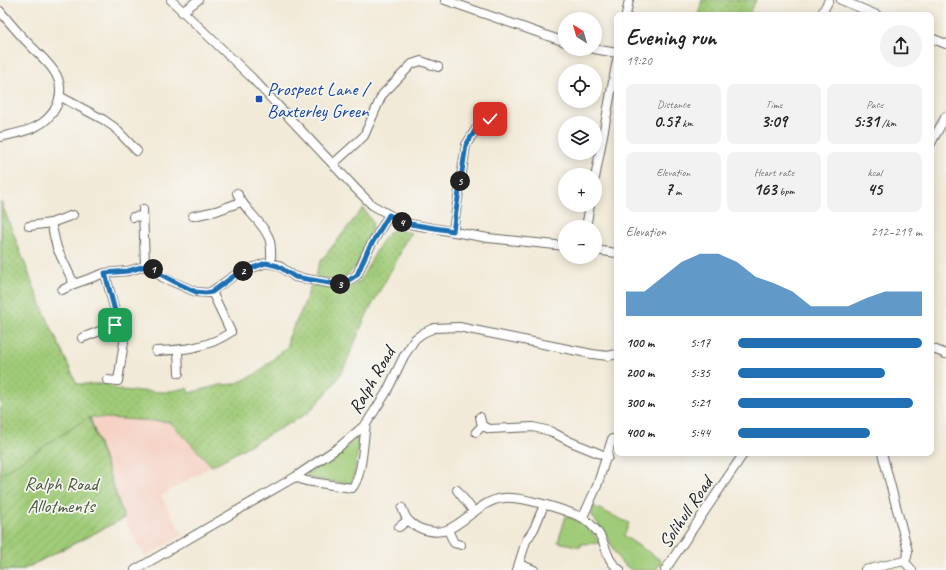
<!DOCTYPE html>
<html lang="en">
<head>
<meta charset="utf-8">
<style>
	body { margin:0; font-family:Caveat,sans-serif; background:#f2f2f2; color:#202124; height:100vh; display:flex; flex-direction:column; font-size:15px; white-space:nowrap }
	* { box-sizing:border-box; margin:0 }
	p { font-size:13px; color:#757577 }
	.icon { flex:none; width:22px; height:22px; fill:none; stroke:currentColor; stroke-width:2; stroke-linecap:round; stroke-linejoin:round }
	.map { position:relative; flex:1; overflow:hidden }
	.sheet { position:absolute; left:614px; top:12px; width:320px; height:444px; display:flex; flex-direction:column; background:#fff; border-radius:8px; box-shadow:0 2px 10px #0003 }
	.sheet>* { flex:none }
	.needle { width:26px; rotate:323deg }
	.buttons { position:absolute; left:558px; top:12px; display:grid; gap:8px }
	.buttons a { display:grid; place-items:center; width:44px; height:44px; border-radius:50%; background:#fff; box-shadow:0 2px 10px #0003; font-size:20px }
	.pin { position:absolute; display:grid; place-items:center; width:34px; height:34px; color:#fff; margin:-17px; border-radius:8px; box-shadow:0 2px 6px #0006 }
	.km { position:absolute; width:20px; height:20px; margin:-10px; border-radius:50%; background:#222; color:#fff; font-size:11px; line-height:20px; text-align:center }
	.round { display:grid; place-items:center; flex:none; width:42px; height:42px; border-radius:21px; background:#f2f2f2 }
	.overview { display:flex; align-items:center; justify-content:space-between; height:68px; padding:0 12px }
	h1 { font-size:22px; font-weight:600; line-height:30px }
	.figures { display:grid; grid-template-columns:repeat(3,1fr); gap:6px; height:68px; padding:4px 12px }
	.figures div { display:grid; align-content:center; border-radius:8px; background:#f2f2f2; text-align:center }
	.figures b { font-size:17px; font-weight:600 }
	.figures small { font-size:11px; font-weight:400 }
	.figures p { font-size:11px }
	.chart { height:112px; padding:8px 12px }
	.chart p { display:flex; justify-content:space-between }
	.chart svg { width:100%; height:72px; margin-top:4px; fill:#1f6fb2; opacity:.7 }
	ul { padding:0 12px; list-style:none; font-size:13px }
	li { display:grid; grid-template-columns:64px 48px 1fr; align-items:center; height:30px }
	li i { height:10px; border-radius:5px; background:#1f6fb2 }
	.map>svg:first-child { display:block }
	.built { fill:#f6d2c4 }
	.grass { fill:#a0cb78; stroke:#5e744a }
	.park { fill:url(#park-dots); stroke:#5e744a }
	.garden { fill:url(#garden-furrows); stroke:#5e744a }
	.lines { fill:none; stroke-linecap:round; stroke-linejoin:round }
	.minor-casing { stroke:#67645e; stroke-width:10 }
	.minor { stroke:#fff; stroke-width:8 }
	.route-casing { stroke:#fff; stroke-width:8 }
	.route { stroke:#1f6fb2; stroke-width:5 }
	.transit-dot { fill:#1a4fb4; stroke:#f6f6f2; stroke-width:1.5 }
	.labels { text-anchor:middle; stroke-width:3.5; stroke-linejoin:round; paint-order:stroke }
	.transit-label { font-size:19px; fill:#164399; stroke:#f6f6f2; text-anchor:start }
	.street-label { font-size:19px; fill:#1c1c1c; stroke:#f6f6f2 }
	.park-label { font-size:19px; fill:#4a593c; stroke:#f6f6f2 }
</style>
</head>
<body>
<div class="map">
<svg width="946" height="570" viewBox="0 0 946 570">
	<defs>
		<pattern id="park-dots" width="8" height="8" patternUnits="userSpaceOnUse"><rect width="8" height="8" fill="#a0cb78"/><path d="M2 2h.1M6 6h.1" fill="none" stroke="#89ae67" stroke-width="1.8" stroke-linecap="round"/></pattern>
		<pattern id="garden-furrows" width="10" height="10" patternUnits="userSpaceOnUse"><rect width="10" height="10" fill="#a0cb78"/><path d="M-1 1l2-2M0 10L10 0M9 11l2-2" fill="none" stroke="#89ae67"/></pattern>
	</defs>
	<rect width="100%" height="100%" fill="#f6f6f2"/>
	<filter id="ink" filterUnits="userSpaceOnUse"><feTurbulence type="fractalNoise" baseFrequency=".025" numOctaves="2"/><feDisplacementMap in="SourceGraphic" scale="8" xChannelSelector="R" yChannelSelector="G"/><feConvolveMatrix kernelMatrix="1 2 1 2 8 2 1 2 1" color-interpolation-filters="sRGB"/></filter>
	<filter id="wash" filterUnits="userSpaceOnUse"><feTurbulence type="fractalNoise" baseFrequency=".012" numOctaves="4" result="noise"/><feDisplacementMap in="SourceGraphic" scale="16" xChannelSelector="R" yChannelSelector="G"/><feGaussianBlur stdDeviation="0.9" result="paint"/><feColorMatrix in="noise" values="0 0 0 0 0 0 0 0 0 0 0 0 0 0 0 0 0 1.4 0 .05"/><feComposite in="paint" operator="in"/></filter>
	<g filter="url(#wash)">
		<rect width="100%" height="100%" fill="#f2ead8"/>
		<!-- built -->
		<polygon class="built" points="89,417 170,422 212,466 161,496 183,535 145,557 124,518"/>
		<!-- grass -->
		<g class="grass">
			<polygon points="360,435 353,481 349,484 309,478 306,474 332,459"/>
			<polygon points="593,506 629,523 624,536 662,561 656,570 631,570 621,562 614,551 608,537 592,516"/>
			<path d="M566,516c17,6 24,13 34,27l-19,1v3l-23,-5z"/>
		</g>
		<!-- park -->
		<g class="park">
			<polygon points="702,0 756,0 749,15 698,15"/>
			<polygon points="1,202 41,305 77,384 110,384 117,390 165,392 187,388 189,393 220,385 235,384 256,374 288,346 288,339 303,307 311,285 347,289 360,281 383,239 393,229 412,233 404,243 399,256 367,314 343,370 331,388 308,413 212,466 170,422 90,417 124,518 22,570 0,570"/>
			<path d="M363,208l10,15c-5,19 -15,54 -37,57 -6,1 -15,-3 -21,-4l5,-14z"/>
		</g>
		<!-- garden -->
		<polygon class="garden" points="89,417 124,518 22,570 0,570 0,475"/>
	</g>
	<g filter="url(#ink)">
		<g class="lines">
			<defs>
				<g id="minor">
					<polyline points="171,0 252,78 356,189 372,205 404,223 488,238 565,246"/>
					<polyline points="445,0 565,42"/>
					<polyline points="841,0 877,15"/>
					<path d="M0,11c9,11 18,22 28,32 18,19 42,34 28,64 -11,22 -34,25 -56,30"/>
					<polyline points="182,12 198,0"/>
					<polyline points="626,15 629,0"/>
					<polyline points="821,15 829,0"/>
					<polyline points="931,38 946,44"/>
					<polyline points="594,49 617,53"/>
					<polyline points="61,97 104,120 114,127 137,151"/>
					<polyline points="486,114 494,125"/>
					<polyline points="931,143 946,116"/>
					<polyline points="333,164 364,136 382,95 412,64 421,61 438,67"/>
					<polyline points="595,178 617,60"/>
					<path d="M237,193c7,17 25,28 32,45 3,8 2,17 2,25"/>
					<polyline points="143,209 145,266"/>
					<polyline points="193,216 216,211 241,202"/>
					<polyline points="133,217 143,216"/>
					<polyline points="29,226 51,223"/>
					<polyline points="586,227 590,205"/>
					<polyline points="453,231 466,145 476,129 490,119"/>
					<polyline points="595,250 617,253"/>
					<polyline points="105,273 115,311 115,325"/>
					<polyline points="74,284 105,273 128,271 145,266 151,268 162,277 196,292 209,293 238,273 266,263 278,265 295,277 341,285 357,275 368,250 389,215"/>
					<polyline points="62,290 74,284 57,248 51,223 73,215"/>
					<polyline points="82,338 115,325 123,335 124,342 118,381 107,380"/>
					<polyline points="931,348 946,354"/>
					<path d="M156,351c27,-1 52,-3 75,-19l-19,-40"/>
					<polyline points="178,351 179,373"/>
					<polyline points="482,426 490,429 533,427 550,431 571,442 608,457"/>
					<polyline points="476,432 482,426 480,417"/>
					<polyline points="882,453 908,551 907,557 904,561"/>
					<path d="M295,477l11,4 46,7c11,-12 11,-47 14,-64"/>
					<polyline points="457,490 474,512"/>
					<path d="M402,508c2,4 3,10 7,13 9,9 27,14 40,8 19,-9 33,-29 55,-31 18,-2 61,12 77,19 6,3 14,11 18,17 8,12 7,27 21,36"/>
					<polyline points="583,517 597,486 612,439"/>
					<polyline points="399,527 408,520"/>
					<polyline points="448,530 454,543 461,545"/>
					<polyline points="519,564 534,570"/>
					<polyline points="135,570 295,477 339,447 366,424 386,393 404,356 415,339 423,333 434,328 459,327 592,354 608,356 617,354"/>
					<polyline points="517,570 526,541 534,529 544,505"/>
					<polyline points="665,570 744,453"/>
					<polyline points="865,570 904,561 912,570"/>
				</g>
			</defs>
			<!-- minor casing -->
			<use href="#minor" class="minor-casing"/>
			<!-- minor -->
			<use href="#minor" class="minor"/>
		</g>
	</g>
	<g class="lines" filter="url(#ink)">
		<defs>
			<polyline id="route" points="115,325 115,311 105,273 128,271 145,266 179,284 196,292 205,293 212,292 238,273 266,263 278,266 295,277 341,285 357,275 368,250 389,215 404,223 453,231 466,145 476,129 490,119"/>
		</defs>
		<!-- route casing -->
		<use href="#route" class="route-casing"/>
		<!-- route -->
		<use href="#route" class="route"/>
	</g>
	<!-- markers -->
	<rect class="transit-dot" x="255" y="95" width="8" height="8" rx="2"/>
	<g class="labels">
		<!-- transit labels -->
		<g class="transit-label">
			<text x="267" y="95">Prospect Lane /<tspan x="267" dy="22">Baxterley Green</tspan></text>
		</g>
		<!-- street labels -->
		<g class="street-label">
			<text transform="translate(371 380) rotate(-60)" y="7">Ralph Road</text>
			<text transform="translate(685 512) rotate(-56)" y="7">Solihull Road</text>
		</g>
		<!-- park labels -->
		<g class="park-label">
			<text x="61" y="490">Ralph Road<tspan x="61" dy="22">Allotments</tspan></text>
		</g>
	</g>
</svg>
<div class="buttons">
<a><svg class="needle" viewBox="-14 -14 28 28"><path d="M0-13l5 13h-10z" fill="#e53935"/><path d="M0 13l5-13h-10z" fill="#757577"/></svg></a>
<a><svg class="icon" aria-label="locate" viewBox="0 0 24 24"><circle cx="12" cy="12" r="6"/><path d="M12 2v4M12 18v4M2 12h4M18 12h4"/></svg></a>
<a><svg class="icon" aria-label="layers" viewBox="0 0 24 24"><path d="M12 4l9 5-9 5-9-5zM3 14l9 5 9-5"/></svg></a>
<a>+</a>
<a>−</a>
</div>
<div class="pin" style="left:115px;top:325px;background:#1e9e55"><svg class="icon" aria-label="arrive" viewBox="0 0 24 24"><path d="M6 21V4h12l-3 4 3 4H6"/></svg></div>
<div class="pin" style="left:490px;top:119px;background:#d93025"><svg class="icon" aria-label="check" viewBox="0 0 24 24"><path d="M5 12l5 5 9-10"/></svg></div>
<b class="km" style="left:153px;top:269px">1</b>
<b class="km" style="left:243px;top:271px">2</b>
<b class="km" style="left:340px;top:284px">3</b>
<b class="km" style="left:402px;top:222px">4</b>
<b class="km" style="left:460px;top:181px">5</b>
<section class="sheet">
<div class="overview"><div><h1>Evening run</h1><p>19:20</p></div><a class="round"><svg class="icon" aria-label="share" viewBox="0 0 24 24"><path d="M12 15V3M7 8l5-5 5 5M5 13v7h14v-7"/></svg></a></div>
<div class="figures">
<div><p>Distance</p><b>0.57<small> km</small></b></div>
<div><p>Time</p><b>3:09</b></div>
<div><p>Pace</p><b>5:31<small> /km</small></b></div>
</div>
<div class="figures">
<div><p>Elevation</p><b>7<small> m</small></b></div>
<div><p>Heart rate</p><b>163<small> bpm</small></b></div>
<div><p>kcal</p><b>45</b></div>
</div>
<div class="chart"><p><span>Elevation</span>212–219 m</p>
<svg viewBox="0 0 160 44" preserveAspectRatio="none"><path d="M0 44V29L10 29L20 20L30 11L40 6L50 6L60 11L70 20L80 24L90 29L100 38L110 38L120 38L130 33L140 29L150 29L160 29V44z"/></svg>
</div>
<ul>
<li><b>100 m</b>5:17<i style="width:100%"></i></li>
<li><b>200 m</b>5:35<i style="width:80%"></i></li>
<li><b>300 m</b>5:21<i style="width:95%"></i></li>
<li><b>400 m</b>5:44<i style="width:72%"></i></li>
</ul>
</section>
</div>
</body>
</html>
